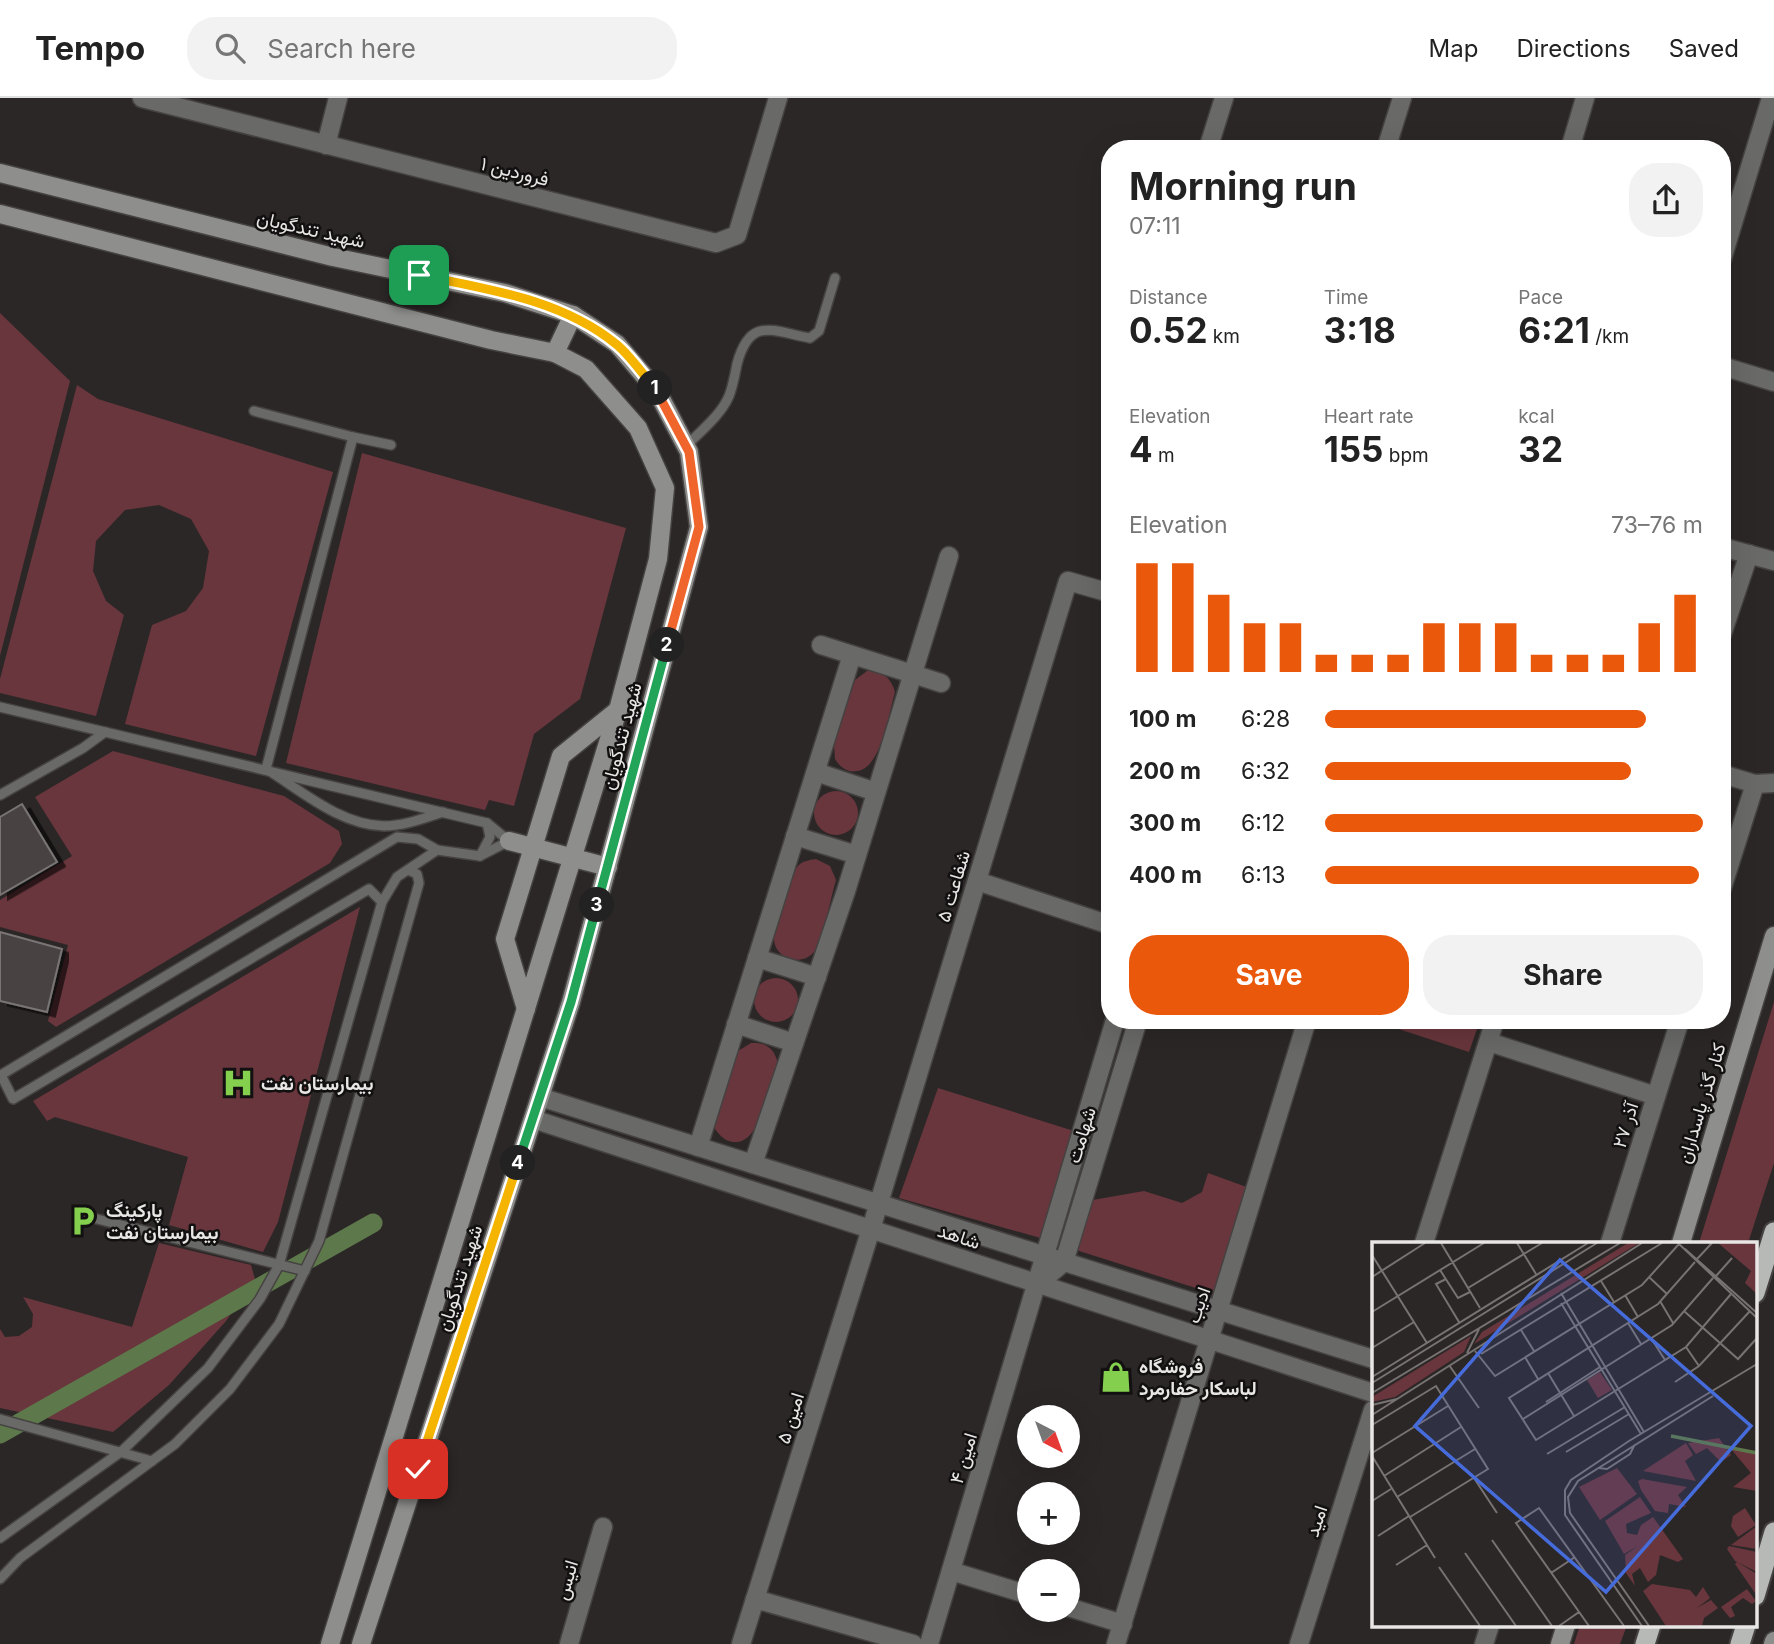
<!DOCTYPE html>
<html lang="en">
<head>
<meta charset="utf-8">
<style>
	body { margin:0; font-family:Inter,Vazirmatn,sans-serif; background:#f2f2f2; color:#222; height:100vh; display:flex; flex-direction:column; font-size:26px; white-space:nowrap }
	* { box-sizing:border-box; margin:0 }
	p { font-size:23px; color:#767676 }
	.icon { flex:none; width:38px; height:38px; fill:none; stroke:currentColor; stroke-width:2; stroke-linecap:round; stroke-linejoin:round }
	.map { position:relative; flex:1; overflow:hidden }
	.side { position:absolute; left:1101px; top:42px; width:630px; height:889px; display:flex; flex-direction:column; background:#fff; border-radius:28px; box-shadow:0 7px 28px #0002 }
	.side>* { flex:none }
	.needle { width:46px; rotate:139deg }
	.controls { position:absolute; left:1017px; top:1307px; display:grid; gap:14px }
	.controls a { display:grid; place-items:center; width:63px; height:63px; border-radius:50%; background:#fff; box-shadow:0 7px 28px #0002; font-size:35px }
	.pin { position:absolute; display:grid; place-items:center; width:60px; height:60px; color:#fff; margin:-30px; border-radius:14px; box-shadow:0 4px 10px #0006 }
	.km { position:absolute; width:35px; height:35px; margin:-18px; border-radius:50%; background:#222; color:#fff; font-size:19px; line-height:35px; text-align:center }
	.round { display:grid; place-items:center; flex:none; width:74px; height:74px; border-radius:28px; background:#f2f2f2 }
	.head { display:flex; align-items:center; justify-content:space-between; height:119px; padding:0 28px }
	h1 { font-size:38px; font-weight:700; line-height:52px }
	.stats { display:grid; grid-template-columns:repeat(3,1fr); gap:10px; height:119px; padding:7px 28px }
	.stats div { display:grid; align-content:center }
	.stats b { font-size:35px; font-weight:700 }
	.stats small { font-size:19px; font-weight:400 }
	.stats p { font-size:19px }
	.chart { height:196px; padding:14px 28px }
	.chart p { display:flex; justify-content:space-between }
	.chart svg { width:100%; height:126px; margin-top:7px; stroke:#ea580c; stroke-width:6 }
	.cta { display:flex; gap:14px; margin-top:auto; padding:14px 28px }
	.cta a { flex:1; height:80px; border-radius:28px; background:#ea580c; color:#fff; font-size:28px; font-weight:700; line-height:80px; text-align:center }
	.cta a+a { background:#f2f2f2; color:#222 }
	ul { padding:0 28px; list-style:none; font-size:23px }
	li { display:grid; grid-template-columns:112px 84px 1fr; align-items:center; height:52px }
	li i { height:18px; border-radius:9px; background:#ea580c }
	header { display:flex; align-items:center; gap:42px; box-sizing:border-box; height:98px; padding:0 35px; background:#fff; border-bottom:2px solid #e0e0e0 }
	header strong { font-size:33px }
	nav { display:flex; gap:38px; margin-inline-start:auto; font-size:24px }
	.search { width:490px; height:63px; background:#f2f2f2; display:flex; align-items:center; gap:18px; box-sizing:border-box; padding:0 24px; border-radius:28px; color:#767676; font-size:26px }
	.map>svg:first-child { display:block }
	.green { fill:#68363c }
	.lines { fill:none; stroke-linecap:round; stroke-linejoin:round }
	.canal { stroke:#5d794b; stroke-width:19 }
	.building { fill:#484343; stroke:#7a7575; stroke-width:2; filter:url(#shadow) }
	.service-casing { stroke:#464242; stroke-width:12 }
	.minor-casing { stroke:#464242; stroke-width:21 }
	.tertiary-casing { stroke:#464242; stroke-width:21 }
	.secondary-casing { stroke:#464242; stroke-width:21 }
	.trunk-casing { stroke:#464242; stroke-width:23 }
	.service { stroke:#696a68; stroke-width:9 }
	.minor { stroke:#696a68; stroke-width:18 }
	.tertiary { stroke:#696a68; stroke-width:18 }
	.secondary { stroke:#8e8f8d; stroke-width:18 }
	.trunk { stroke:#b6b9b5; stroke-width:19 }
	.split-1-casing { stroke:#fff; stroke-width:14 }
	.split-2-casing { stroke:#fff; stroke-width:14 }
	.split-3-casing { stroke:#fff; stroke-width:14 }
	.split-4-casing { stroke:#fff; stroke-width:14 }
	.split-5-casing { stroke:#fff; stroke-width:14 }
	.split-1 { stroke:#f5b400; stroke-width:9 }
	.split-2 { stroke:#f0652b; stroke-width:9 }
	.split-3 { stroke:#22a559; stroke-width:9 }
	.split-4 { stroke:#22a559; stroke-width:9 }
	.split-5 { stroke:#f5b400; stroke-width:9 }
	.labels { text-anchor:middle; stroke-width:5; stroke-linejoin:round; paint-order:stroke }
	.street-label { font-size:19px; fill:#e9e6e6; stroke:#131011 }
	.poi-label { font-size:19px; font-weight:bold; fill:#e9e6e6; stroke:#131011; text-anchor:start }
	.inset-river { fill:none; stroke:#5d794b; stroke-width:3.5 }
	.inset-road { fill:none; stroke:#787373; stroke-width:2 }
	.view { fill:#466cdb; fill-opacity:0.15; stroke:#466cdb; stroke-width:3.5 }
	.inset-edge { fill:none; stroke:#e9e6e6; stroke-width:3.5 }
</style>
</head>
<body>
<header>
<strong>Tempo</strong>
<div class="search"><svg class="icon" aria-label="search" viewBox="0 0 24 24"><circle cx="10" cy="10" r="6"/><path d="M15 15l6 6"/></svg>Search here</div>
<nav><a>Map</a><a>Directions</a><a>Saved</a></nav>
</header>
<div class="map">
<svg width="1774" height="1546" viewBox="0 0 1774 1546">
	<defs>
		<filter id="shadow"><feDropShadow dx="8" dy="4.5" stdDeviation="0" flood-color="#0009"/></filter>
	</defs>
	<rect width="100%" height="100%" fill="#2c2727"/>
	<!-- green -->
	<g class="green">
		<polygon points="0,215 70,283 0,558"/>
		<polygon points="77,287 98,301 333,374 256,658 125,626 152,527 186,513 203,490 209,453 191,421 159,407 125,412 96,443 93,473 106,503 124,517 96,618 0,595 0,581"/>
		<polygon points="362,355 626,430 580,601 534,636 514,708 489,702 485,712 286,665"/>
		<path d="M867,573c15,0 24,6 28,21 -6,20 -14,77 -38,79 -10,2 -17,-4 -22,-12l-1,-15 21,-64z"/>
		<polygon points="113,653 284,698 339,733 342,746 330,765 56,929 48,923 68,847 0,829 0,802 72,758 35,699"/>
		<circle cx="836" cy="715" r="22"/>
		<path d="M816,761l14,7 6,14c-5,17 -13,59 -22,72 -13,15 -39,7 -40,-13 0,-8 18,-66 23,-72 5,-6 12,-7 19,-8z"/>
		<polygon points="360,809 278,1124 263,1154 169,1127 188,1059 55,1019 47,1023 33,1003"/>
		<circle cx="776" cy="902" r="22"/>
		<polygon points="1774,904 1774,1065 1748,1145 1699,1145"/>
		<polygon points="1371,922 1480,922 1469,954"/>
		<path d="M751,945c15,-1 24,6 27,21 -6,20 -17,76 -41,78 -10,1 -16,-5 -22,-13v-15l23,-63z"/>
		<polygon points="938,990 1077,1034 1044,1141 899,1100"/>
		<polygon points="1208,1075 1252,1091 1221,1198 1073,1151 1087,1103 1144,1093 1182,1105 1202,1094"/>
		<polygon points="159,1145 251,1167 255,1181 226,1223 169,1287 113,1334 0,1310 0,1231 5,1239 19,1238 32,1229 33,1216 23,1199 132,1229"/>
		<polygon points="1580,1527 1627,1527 1620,1546 1574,1546"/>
	</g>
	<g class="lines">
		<!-- canal -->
		<polyline class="canal" points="0,1336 373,1125"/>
	</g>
	<!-- building -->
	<g class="building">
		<polygon points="22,706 57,764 0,797 0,719"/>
		<polygon points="0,834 62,851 47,914 0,903"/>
	</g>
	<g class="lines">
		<defs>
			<g id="service">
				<path d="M254,313l99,26 -87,332c36,22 74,56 118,57 21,0 40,-8 59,-14"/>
				<polyline points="353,339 391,347"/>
				<path d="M686,348c15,-15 35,-31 43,-50 4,-10 6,-22 8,-32 13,-48 35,-33 73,-26l9,-7 16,-53"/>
				<polyline points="0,609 487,725 509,743 480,758 437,752 397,779 382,804 279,1167 260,1201 208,1270 122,1353 0,1440"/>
				<polyline points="0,697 83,650 105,634"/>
				<polyline points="480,758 490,739 487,725"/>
				<polyline points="382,804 369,791 13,1001 1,977 397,739 418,741 437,752"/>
				<polyline points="85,1118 305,1173"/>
				<polyline points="0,1321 152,1363"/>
				<polyline points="0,1481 20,1460 175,1346 230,1291 279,1226 319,1143 419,785 417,776 408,772"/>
			</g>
			<g id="minor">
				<polyline points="142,0 716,145 737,137 778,0"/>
				<polyline points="326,47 338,0"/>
				<polyline points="1208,51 1224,0"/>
				<polyline points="1386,51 1402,0"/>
				<polyline points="1570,51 1585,0"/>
				<polyline points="1722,161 1771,0"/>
				<polyline points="1722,268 1774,284"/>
				<polyline points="1722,449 1774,463"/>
				<polyline points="1722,536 1749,456"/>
				<polyline points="821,547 941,585"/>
				<polyline points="816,674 876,694"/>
				<polyline points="1722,676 1755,686 1774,685"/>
				<polyline points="795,738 857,757"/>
				<polyline points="977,783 1110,827"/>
				<polyline points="1722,790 1755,686"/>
				<polyline points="757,860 817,879"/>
				<polyline points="736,926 794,945"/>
				<polyline points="1489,944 1656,998"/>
				<polyline points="698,1049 852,557"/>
				<polyline points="753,1066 846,793 949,458"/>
				<polyline points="1424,1145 1495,922"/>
				<polyline points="1610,1145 1680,922"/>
				<polyline points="1038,1186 1064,1164 1138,922"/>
				<polyline points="951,1473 1029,1497"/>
				<polyline points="755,1501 913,1546"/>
				<polyline points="1068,1509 1123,1526"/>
				<polyline points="569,1546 603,1429"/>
				<polyline points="741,1546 871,1131 1068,483 1110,495"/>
				<polyline points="929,1546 1115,922"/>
				<polyline points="1116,1546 1307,922"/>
				<polyline points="1299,1546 1373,1312"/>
				<polyline points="1484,1546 1490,1527"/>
			</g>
			<g id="tertiary">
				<polyline points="540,999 1373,1261"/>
				<polyline points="533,1021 1373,1295"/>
			</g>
			<g id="secondary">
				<polyline points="0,75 333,159 505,195 573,217 617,246 657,293 689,354 699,429 571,904 361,1546"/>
				<polyline points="0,116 491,242 555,255 586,271 638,330 665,390 658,461 618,612 330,1546"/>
				<polyline points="555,255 573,217"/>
				<polyline points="509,743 608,769"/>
				<polyline points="526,911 505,841 561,658 618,612"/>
				<polyline points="1681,1145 1774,838"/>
				<polyline points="1560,1546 1566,1527"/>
				<polyline points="1773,1546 1774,1543"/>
			</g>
			<g id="trunk">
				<polyline points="1755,1195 1774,1134"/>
				<polyline points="1755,1498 1774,1434"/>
				<polyline points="1645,1546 1651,1527"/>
				<polyline points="1740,1546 1746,1527"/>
			</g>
		</defs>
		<!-- service casing -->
		<use href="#service" class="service-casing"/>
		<!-- minor casing -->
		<use href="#minor" class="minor-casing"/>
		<!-- tertiary casing -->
		<use href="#tertiary" class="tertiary-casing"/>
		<!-- secondary casing -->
		<use href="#secondary" class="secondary-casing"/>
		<!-- trunk casing -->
		<use href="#trunk" class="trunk-casing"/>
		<!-- service -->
		<use href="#service" class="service"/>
		<!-- minor -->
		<use href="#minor" class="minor"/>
		<!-- tertiary -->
		<use href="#tertiary" class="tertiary"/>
		<!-- secondary -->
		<use href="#secondary" class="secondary"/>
		<!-- trunk -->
		<use href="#trunk" class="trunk"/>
	</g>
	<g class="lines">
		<defs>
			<path id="split-1" d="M419,177c67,14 142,24 197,69 14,11 26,30 39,44"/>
			<polyline id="split-2" points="655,290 689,354 699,429 667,547"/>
			<polyline id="split-3" points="597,807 667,547"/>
			<polyline id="split-4" points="518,1065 571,904 597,807"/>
			<polyline id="split-5" points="418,1371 518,1065"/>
		</defs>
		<!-- split-1 casing -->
		<use href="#split-1" class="split-1-casing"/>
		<!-- split-2 casing -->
		<use href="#split-2" class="split-2-casing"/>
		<!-- split-3 casing -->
		<use href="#split-3" class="split-3-casing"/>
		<!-- split-4 casing -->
		<use href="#split-4" class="split-4-casing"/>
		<!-- split-5 casing -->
		<use href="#split-5" class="split-5-casing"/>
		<!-- split-1 -->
		<use href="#split-1" class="split-1"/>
		<!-- split-2 -->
		<use href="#split-2" class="split-2"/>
		<!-- split-3 -->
		<use href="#split-3" class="split-3"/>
		<!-- split-4 -->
		<use href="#split-4" class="split-4"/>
		<!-- split-5 -->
		<use href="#split-5" class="split-5"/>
	</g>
	<!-- icons -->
	<defs>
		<symbol id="hospital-bare" viewBox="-9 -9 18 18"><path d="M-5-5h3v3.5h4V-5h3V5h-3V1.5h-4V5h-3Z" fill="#84cf4d" stroke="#131011" stroke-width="2.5" paint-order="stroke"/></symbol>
		<symbol id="parking-bare" viewBox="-9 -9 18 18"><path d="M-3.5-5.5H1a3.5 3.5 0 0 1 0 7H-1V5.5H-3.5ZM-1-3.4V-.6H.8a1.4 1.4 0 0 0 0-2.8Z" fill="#84cf4d" stroke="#131011" stroke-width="2.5" paint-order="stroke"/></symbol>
		<symbol id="shop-bare" viewBox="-9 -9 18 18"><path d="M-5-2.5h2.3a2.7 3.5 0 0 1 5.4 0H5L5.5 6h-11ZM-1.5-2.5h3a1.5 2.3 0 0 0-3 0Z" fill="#84cf4d" stroke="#131011" stroke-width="2.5" paint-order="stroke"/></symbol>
	</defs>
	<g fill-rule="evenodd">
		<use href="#hospital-bare" x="216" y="963" width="44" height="44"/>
		<use href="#parking-bare" x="61" y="1101" width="44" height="44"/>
		<use href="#shop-bare" x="1094" y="1257" width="44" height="44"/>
	</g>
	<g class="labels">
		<!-- street labels -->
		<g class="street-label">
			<text transform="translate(515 73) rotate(14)" y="7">فروردین ۱</text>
			<text transform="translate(311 131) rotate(13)" y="7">شهید تندگویان</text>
			<text transform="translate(621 638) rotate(-75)" y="7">شهید تندگویان</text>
			<text transform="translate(953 788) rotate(-73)" y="7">شفاعت ۵</text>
			<text transform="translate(1701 1005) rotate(-73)" y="7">کنار گذر پاسداران</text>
			<text transform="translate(1625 1027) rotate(-73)" y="7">آذر ۲۷</text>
			<text transform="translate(1081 1037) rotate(-73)" y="7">شهامت</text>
			<text transform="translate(959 1138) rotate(18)" y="7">شاهد</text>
			<text transform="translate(459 1180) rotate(-72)" y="7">شهید تندگویان</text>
			<text transform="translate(1198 1207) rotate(-71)" y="7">ادیب</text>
			<text transform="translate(790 1320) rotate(-73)" y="7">امین ۵</text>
			<text transform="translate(963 1360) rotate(-73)" y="7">امین ۴</text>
			<text transform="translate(1316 1423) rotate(-72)" y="7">امید</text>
			<text transform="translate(566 1482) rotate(-74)" y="7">انیس</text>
		</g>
		<!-- poi labels -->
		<g class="poi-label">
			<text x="261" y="992">بیمارستان نفت</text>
			<text x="106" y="1119">پارکینگ<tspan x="106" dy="22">بیمارستان نفت</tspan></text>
			<text x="1139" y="1275">فروشگاه<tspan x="1139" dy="22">لباسکار حفارمرد</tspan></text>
		</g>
	</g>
	<!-- overview -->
	<g transform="translate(1372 1144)">
		<rect width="385" height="385" fill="#2c2727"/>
		<path d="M256,1h11l-165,101 8,-12zM346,1h39v51l-12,-11 6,-12zM99,94l-7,16 -69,45 -23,5v-5zM228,130l12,18 -14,8 -11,-18zM347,196l12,17 -10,7 -14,-14 -11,6 -8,-11zM314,201l7,12 -8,6 11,20 -53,-10zM359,207l26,5v37l-24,-4 18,-14zM245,226l20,26 -37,26 -21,-33zM270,237l45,8 -9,8 8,12 -17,-3 -1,9 -13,-2 -14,-21 -3,-9zM268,255l11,16 -25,11 1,9 10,2 4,-10 12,-8 30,42 -5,3 -18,-7 -4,20 -8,7 -8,-14 -8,6 3,12 -9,-13 -1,-18 13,-9 -14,8 -19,-33zM373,266l11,17 -18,12 -7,-11 2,-10zM385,284v23l-26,-4zM357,304l28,6v20l-22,-11 -8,-12zM365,320l20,12v22l-22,-32zM280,342l38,6 6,7 7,-10 7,11 -13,10 14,-8 7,8 -14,10 -2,8h-36l-23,-35zM375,347l9,12 -4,3 -9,-6 -12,9 4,9 -5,2 -9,-11z" fill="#68363c"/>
		<path class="inset-river" d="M299,194l86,17"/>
		<path class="inset-road" d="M69,1l39,65M145,1l19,31M306,1l79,75M313,7l72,64M0,13l55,88M325,17l15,-16M323,20l-37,42 -149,94 27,42 150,-93 45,-53M68,28l18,28 12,-6M344,34l16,-18M0,35l53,-34M277,35l18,17M74,37l-10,5 23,38M229,39l13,21M96,46l74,-45M189,51l83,139M253,53l13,22M288,59l13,22M189,61l80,131M312,69l54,48 19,-21M0,70l112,-69M256,81l13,21M149,88l13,21M279,96l14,22M314,105l13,19M0,106l42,-26M103,109l20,25 147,-91 37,-41M95,111l12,-24M109,112l181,-111M153,115l13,22M77,123l30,43M176,131l26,43M0,135l216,-134M303,140l24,-16 51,-55M0,141l225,-140M0,151l248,-150M174,160l54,-35M0,163l25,-6M0,173l270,-172M151,177l149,-94 41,-47M0,183l64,-39 52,83 -78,48M194,210l63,-38M0,211l76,-47M175,212l78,-47M0,214l63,102M227,226l8,1 23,-15 4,-8M12,234l77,-49M102,236l23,35M25,255l78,-48M0,259l19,-12M6,294l31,-20M120,298l60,86M93,311l51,73M24,323l31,-20M67,325l41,59M179,331l24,-16M187,384l20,-14M217,384l-73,-103 23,-15 85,118M270,384l-77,-111v-25l6,-10 58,-39 128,-77M277,384l-79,-113 -2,-16 10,-16 135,-85"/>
		<path class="view" d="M188,18l191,166 -145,166 -191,-166z"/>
		<rect width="385" height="385" class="inset-edge"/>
	</g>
</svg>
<div class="controls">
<a><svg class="needle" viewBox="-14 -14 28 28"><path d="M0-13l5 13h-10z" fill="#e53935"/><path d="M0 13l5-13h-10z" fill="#767676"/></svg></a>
<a>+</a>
<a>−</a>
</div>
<div class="pin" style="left:419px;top:177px;background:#1e9e55"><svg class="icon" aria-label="arrive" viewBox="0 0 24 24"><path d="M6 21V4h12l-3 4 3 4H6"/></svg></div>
<div class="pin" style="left:418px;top:1371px;background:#d93025"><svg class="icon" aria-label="check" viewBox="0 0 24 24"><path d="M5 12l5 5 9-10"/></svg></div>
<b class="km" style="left:655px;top:290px">1</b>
<b class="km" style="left:667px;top:547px">2</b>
<b class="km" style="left:597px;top:807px">3</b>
<b class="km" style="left:518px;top:1065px">4</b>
<section class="side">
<div class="head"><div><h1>Morning run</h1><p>07:11</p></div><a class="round"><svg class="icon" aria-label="share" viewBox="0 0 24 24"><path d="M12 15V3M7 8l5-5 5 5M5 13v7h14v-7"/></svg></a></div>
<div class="stats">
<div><p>Distance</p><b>0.52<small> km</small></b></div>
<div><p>Time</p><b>3:18</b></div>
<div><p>Pace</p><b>6:21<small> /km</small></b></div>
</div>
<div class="stats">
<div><p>Elevation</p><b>4<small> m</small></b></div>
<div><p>Heart rate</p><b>155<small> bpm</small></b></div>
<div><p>kcal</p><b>32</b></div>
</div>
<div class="chart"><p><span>Elevation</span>73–76 m</p>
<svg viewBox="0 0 160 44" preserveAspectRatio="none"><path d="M5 44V6M15 44V6M25 44V17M35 44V27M45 44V27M55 44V38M65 44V38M75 44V38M85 44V27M95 44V27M105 44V27M115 44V38M125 44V38M135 44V38M145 44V27M155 44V17"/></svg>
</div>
<ul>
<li><b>100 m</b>6:28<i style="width:85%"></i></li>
<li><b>200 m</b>6:32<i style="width:81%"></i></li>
<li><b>300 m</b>6:12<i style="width:100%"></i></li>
<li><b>400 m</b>6:13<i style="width:99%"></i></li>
</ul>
<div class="cta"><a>Save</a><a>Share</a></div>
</section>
</div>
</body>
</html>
